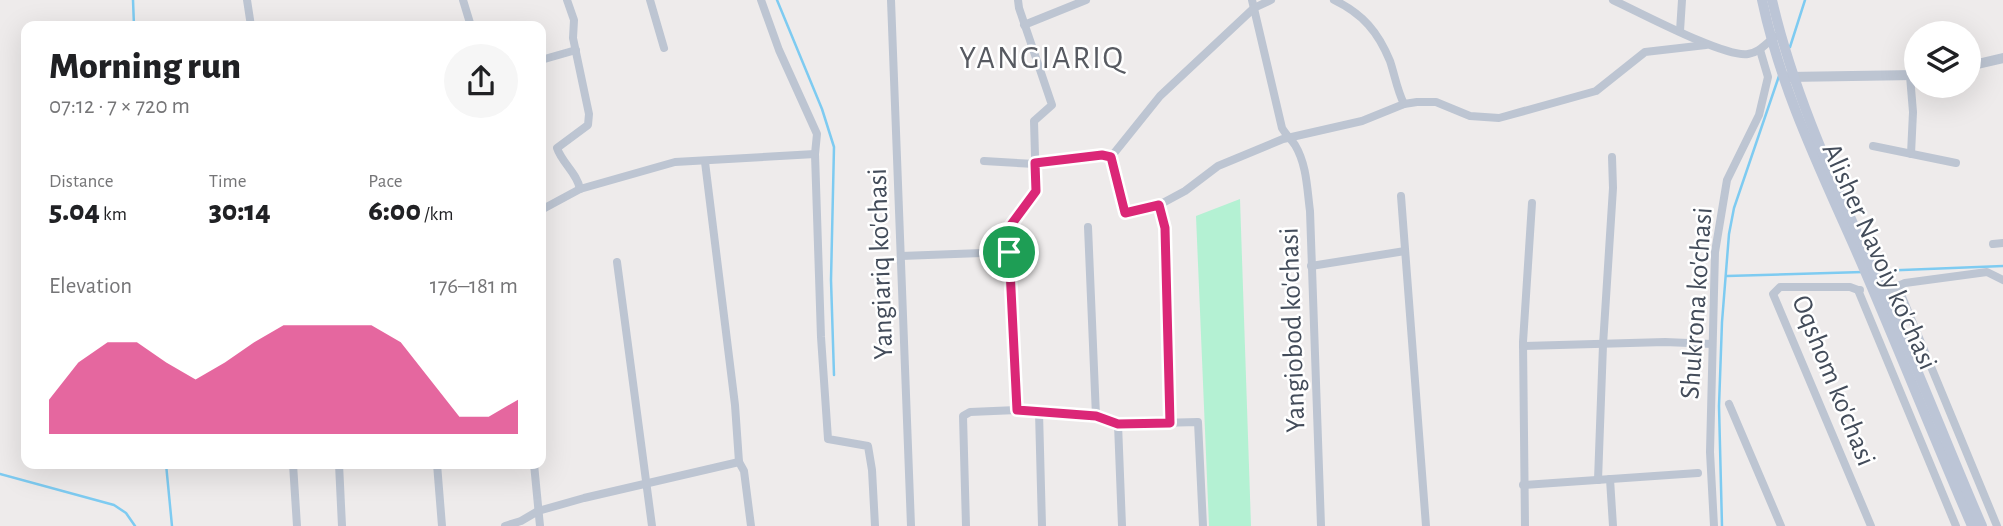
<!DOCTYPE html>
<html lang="en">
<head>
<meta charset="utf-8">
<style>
	body { margin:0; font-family:"Alegreya Sans",sans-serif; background:#f6f6f6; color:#202124; height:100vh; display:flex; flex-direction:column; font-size:26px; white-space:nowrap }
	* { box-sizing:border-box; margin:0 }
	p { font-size:23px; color:#757577 }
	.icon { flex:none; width:38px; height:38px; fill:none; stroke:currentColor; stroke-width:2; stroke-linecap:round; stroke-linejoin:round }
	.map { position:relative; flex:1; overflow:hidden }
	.details { position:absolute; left:21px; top:21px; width:525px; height:448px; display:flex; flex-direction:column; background:#fff; border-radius:14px; box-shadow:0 7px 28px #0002 }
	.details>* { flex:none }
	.fabs { position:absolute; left:1904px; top:21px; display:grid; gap:14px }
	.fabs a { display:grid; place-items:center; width:77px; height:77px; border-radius:50%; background:#fff; box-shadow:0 7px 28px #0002; font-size:35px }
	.pin { position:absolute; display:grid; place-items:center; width:60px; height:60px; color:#fff; margin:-30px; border:4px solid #fff; border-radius:50%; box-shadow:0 2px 7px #0007 }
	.round { display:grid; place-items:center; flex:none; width:74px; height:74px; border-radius:37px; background:#f6f6f6 }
	.head { display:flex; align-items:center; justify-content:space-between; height:119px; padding:0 28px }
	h1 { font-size:38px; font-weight:800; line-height:52px }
	.metrics { display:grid; grid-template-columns:repeat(3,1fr); gap:10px; height:119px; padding:7px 28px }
	.metrics div { display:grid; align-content:center }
	.metrics b { font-size:30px; font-weight:800 }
	.metrics small { font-size:19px; font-weight:400 }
	.metrics p { font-size:19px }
	.chart { height:196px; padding:14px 28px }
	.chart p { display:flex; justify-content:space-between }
	.chart svg { width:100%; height:126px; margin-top:7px; fill:#db2777; opacity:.7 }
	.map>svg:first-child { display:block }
	.green { fill:#b4f1d3 }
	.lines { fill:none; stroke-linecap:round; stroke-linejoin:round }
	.stream { stroke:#7ecbf1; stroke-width:2.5 }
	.minor { stroke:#bdc5d2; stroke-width:8 }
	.tertiary { stroke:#bdc5d2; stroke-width:10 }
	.secondary { stroke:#bcc5d6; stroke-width:10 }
	.route-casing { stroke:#fff; stroke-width:14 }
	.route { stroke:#db2777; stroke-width:9 }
	.labels { text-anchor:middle; stroke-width:5; stroke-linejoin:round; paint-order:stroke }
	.street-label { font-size:28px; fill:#434c5a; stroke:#fff }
	.quarter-label { font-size:32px; letter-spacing:2px; fill:#575a61; stroke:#fff }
</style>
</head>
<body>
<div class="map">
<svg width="2003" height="526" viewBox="0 0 2003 526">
	<rect width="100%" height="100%" fill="#eeebeb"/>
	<!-- green -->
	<polygon class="green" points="1240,199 1251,526 1209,526 1196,216"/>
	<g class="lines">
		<!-- stream -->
		<g class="stream">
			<polyline points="133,0 134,26"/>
			<polyline points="777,0 822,109 834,147 831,280 834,375"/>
			<polyline points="1790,47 1805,0"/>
			<polyline points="1877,271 2003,266"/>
			<polyline points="1727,276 1863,272"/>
			<polyline points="166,464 172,526"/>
			<polyline points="0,474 114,505 126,513 135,526"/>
			<polyline points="1722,526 1719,406 1722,322 1729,234 1734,208 1779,76"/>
		</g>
		<!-- minor -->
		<g class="minor">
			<polyline points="247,0 251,26"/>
			<polyline points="463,0 470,23"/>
			<path d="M567,0l7,20 -1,18 16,76 -1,11 -31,23c5,15 20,25 23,41"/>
			<polyline points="650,0 664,48"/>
			<polyline points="761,0 779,50 817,134 815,154 821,337 828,439 868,446 872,470 875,526"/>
			<polyline points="891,0 911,526"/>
			<path d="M1252,0l30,128c4,7 9,11 13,17 12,20 12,44 15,66l11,315"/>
			<path d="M1334,0c29,14 44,32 56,61 5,15 7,29 14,43"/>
			<path d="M1613,0c26,12 112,58 135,54 12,-2 17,-10 27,-17"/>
			<polyline points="1024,25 1086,0"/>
			<polyline points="1680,31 1682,0"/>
			<polyline points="541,60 576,50"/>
			<polyline points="1910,76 1913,112 1911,154"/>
			<polyline points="1873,146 1956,163"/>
			<polyline points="1111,157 1125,213 1159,205 1185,191 1218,166 1283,139 1362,121 1404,104 1417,102 1436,102 1470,116 1499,118 1596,91 1645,52 1706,45"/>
			<polyline points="1111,157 1160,96 1254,8 1271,0"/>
			<polyline points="984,161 1035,164 1102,155 1111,157"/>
			<polyline points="705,162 735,405 739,462 744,471 751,526"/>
			<polyline points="1401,196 1426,526"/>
			<polyline points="1159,205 1165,227 1170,423"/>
			<polyline points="541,210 580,189 675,162 815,154"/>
			<polyline points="1088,227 1096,416"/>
			<polyline points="1993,244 2003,243"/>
			<polyline points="901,256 1009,252"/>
			<polyline points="617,262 652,526"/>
			<polyline points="1311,266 1405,251"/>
			<polyline points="1898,287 1997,526"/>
			<polyline points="1858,290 1850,287 1780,287 1773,294 1871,526"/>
			<polyline points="1860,290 1858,290 1956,526"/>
			<polyline points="1884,292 1905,283 1987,272 2003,280"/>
			<polyline points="1523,346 1665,342 1712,344"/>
			<polyline points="1729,404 1781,526"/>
			<polyline points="1017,410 1008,229 1036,191 1034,121 1052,105 1019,8 1018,0"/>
			<polyline points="1039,412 1042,526"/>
			<polyline points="1118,424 1122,526"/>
			<polyline points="293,464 297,526"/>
			<polyline points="339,464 342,526"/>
			<polyline points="437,464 442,526"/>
			<polyline points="534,464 540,526"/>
			<polyline points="1610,479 1613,526"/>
			<polyline points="1598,480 1603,345 1613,188 1612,157"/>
			<polyline points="1523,485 1698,473"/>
			<polyline points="505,526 521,521 538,511 584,498 739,462"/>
			<polyline points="966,526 963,416 970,412 1017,410 1096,416 1118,424 1198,422 1203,526"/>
			<polyline points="1525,526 1523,342 1532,203"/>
			<polyline points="1714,526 1710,452 1715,252 1727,180 1759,115 1768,77 1760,50"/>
		</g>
		<!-- tertiary -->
		<g class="tertiary">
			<polyline points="1969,66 2003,58"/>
			<polyline points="1788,77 1916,75"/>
		</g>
		<!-- secondary -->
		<g class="secondary">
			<path d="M1762,0c20,94 61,175 99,262 38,88 73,176 111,264"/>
			<path d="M1772,0c24,104 71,199 113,296 34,76 64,154 97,230"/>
		</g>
	</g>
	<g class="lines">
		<defs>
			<polygon id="route" points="1102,155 1111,157 1125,213 1159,205 1165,228 1170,423 1118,424 1096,416 1017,410 1008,229 1036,191 1035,163"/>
		</defs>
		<!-- route casing -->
		<use href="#route" class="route-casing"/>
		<!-- route -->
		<use href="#route" class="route"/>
	</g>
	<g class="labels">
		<!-- street labels -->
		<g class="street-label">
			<text transform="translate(1881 256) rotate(66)" y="10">Alisher Navoiy ko'chasi</text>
			<text transform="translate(879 264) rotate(-92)" y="10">Yangiariq ko'chasi</text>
			<text transform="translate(1695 303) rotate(-86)" y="10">Shukrona ko'chasi</text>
			<text transform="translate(1291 330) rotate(-92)" y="10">Yangiobod ko'chasi</text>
			<text transform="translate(1835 380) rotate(68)" y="10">Oqshom ko'chasi</text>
		</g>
		<!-- quarter labels -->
		<g class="quarter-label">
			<text x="1042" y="68">YANGIARIQ</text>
		</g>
	</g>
</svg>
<div class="fabs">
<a><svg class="icon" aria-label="layers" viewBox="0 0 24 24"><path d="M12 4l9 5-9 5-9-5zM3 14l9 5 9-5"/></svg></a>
</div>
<div class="pin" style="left:1009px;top:252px;background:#1e9e55"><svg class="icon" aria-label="arrive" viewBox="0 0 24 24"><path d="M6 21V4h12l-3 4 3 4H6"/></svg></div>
<section class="details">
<div class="head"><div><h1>Morning run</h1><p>07:12 · 7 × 720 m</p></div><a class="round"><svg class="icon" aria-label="share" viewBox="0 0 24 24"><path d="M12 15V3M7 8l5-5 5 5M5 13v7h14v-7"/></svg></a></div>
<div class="metrics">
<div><p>Distance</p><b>5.04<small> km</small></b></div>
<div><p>Time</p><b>30:14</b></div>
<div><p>Pace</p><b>6:00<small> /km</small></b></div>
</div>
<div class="chart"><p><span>Elevation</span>176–181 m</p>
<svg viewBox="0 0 160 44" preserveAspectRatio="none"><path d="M0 44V32L10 19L20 12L30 12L40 19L50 25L60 19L70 12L80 6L90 6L100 6L110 6L120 12L130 25L140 38L150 38L160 32V44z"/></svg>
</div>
</section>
</div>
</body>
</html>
